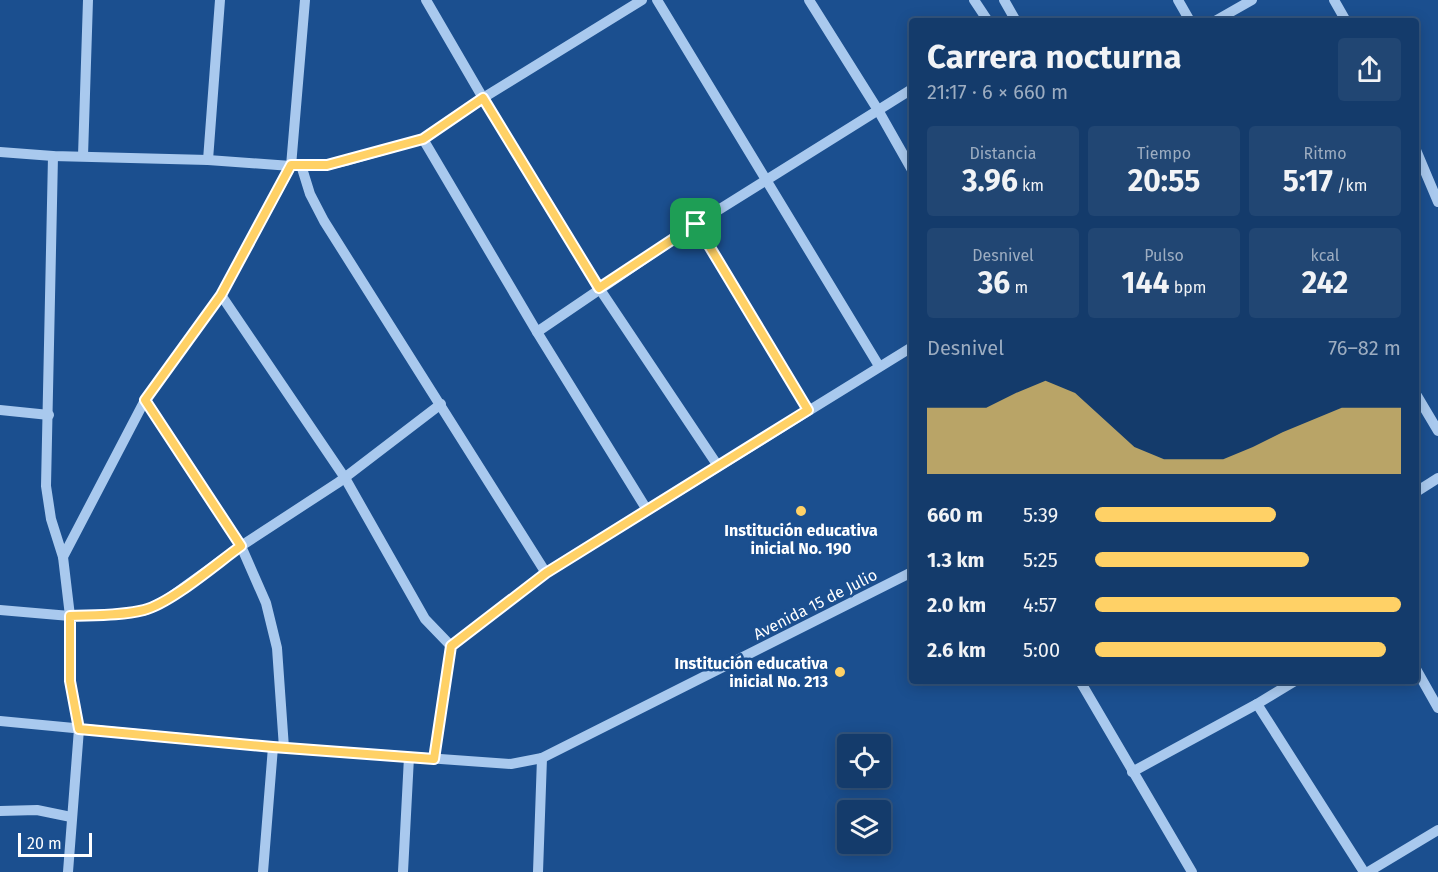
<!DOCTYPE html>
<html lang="es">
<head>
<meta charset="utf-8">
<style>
	body { margin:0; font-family:"Fira Sans",sans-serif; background:#214673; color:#f1f3f6; height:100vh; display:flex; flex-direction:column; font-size:22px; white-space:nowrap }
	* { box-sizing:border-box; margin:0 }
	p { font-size:20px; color:#9dadc1 }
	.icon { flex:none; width:33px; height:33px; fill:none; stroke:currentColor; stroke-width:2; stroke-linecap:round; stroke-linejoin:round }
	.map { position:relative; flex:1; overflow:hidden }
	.details { position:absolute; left:909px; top:18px; width:510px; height:666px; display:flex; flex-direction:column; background:#143b6b; border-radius:6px; box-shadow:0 3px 15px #0003,0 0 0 2px #33557e }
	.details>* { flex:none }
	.controls { position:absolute; left:837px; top:734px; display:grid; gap:12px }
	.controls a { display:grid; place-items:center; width:54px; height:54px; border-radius:6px; background:#143b6b; box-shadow:0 3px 15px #0003,0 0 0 2px #33557e; font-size:30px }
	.scale { position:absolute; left:18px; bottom:15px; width:74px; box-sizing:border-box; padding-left:6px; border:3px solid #fff; border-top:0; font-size:16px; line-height:21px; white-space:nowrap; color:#fff; -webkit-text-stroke:4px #1b4f8f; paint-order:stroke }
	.pin { position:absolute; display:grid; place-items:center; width:51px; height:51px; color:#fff; margin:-26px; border-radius:12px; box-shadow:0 3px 9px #0006 }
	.round { display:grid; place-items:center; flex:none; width:63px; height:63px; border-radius:6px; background:#214673 }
	.overview { display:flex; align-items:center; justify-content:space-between; height:102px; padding:0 18px }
	h1 { font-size:33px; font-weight:700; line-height:45px }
	.stats { display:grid; grid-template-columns:repeat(3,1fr); gap:9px; height:102px; padding:6px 18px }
	.stats div { display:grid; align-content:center; border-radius:6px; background:#214673; text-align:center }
	.stats b { font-size:30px; font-weight:700 }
	.stats small { font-size:16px; font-weight:400 }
	.stats p { font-size:16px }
	.chart { height:168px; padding:12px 18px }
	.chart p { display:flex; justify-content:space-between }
	.chart svg { width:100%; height:108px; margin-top:6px; fill:#ffd166; opacity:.7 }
	ul { padding:0 18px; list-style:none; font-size:20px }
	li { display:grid; grid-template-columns:96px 72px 1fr; align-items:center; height:45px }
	li i { height:15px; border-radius:8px; background:#ffd166 }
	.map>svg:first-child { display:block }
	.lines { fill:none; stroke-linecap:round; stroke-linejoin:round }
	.minor { stroke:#a9c9ee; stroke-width:10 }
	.route-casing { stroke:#fff; stroke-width:12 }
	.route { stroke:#ffd166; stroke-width:8 }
	.poi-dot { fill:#ffd166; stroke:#1b4f8f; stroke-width:2 }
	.labels { text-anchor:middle; stroke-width:5; stroke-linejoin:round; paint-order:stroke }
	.poi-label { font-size:16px; font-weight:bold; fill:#fff; stroke:#1b4f8f }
	.street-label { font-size:16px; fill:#fff; stroke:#1b4f8f }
</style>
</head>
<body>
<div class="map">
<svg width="1438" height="872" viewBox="0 0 1438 872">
	<rect width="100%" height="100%" fill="#1b4f8f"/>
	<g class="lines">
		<!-- minor -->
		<g class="minor">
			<polyline points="426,0 483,98 599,288 718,466"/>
			<polyline points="657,0 879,366"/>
			<polyline points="809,0 878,110 912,170"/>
			<polyline points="974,0 988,21"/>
			<polyline points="1004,0 1016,21"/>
			<polyline points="1178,0 1190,21"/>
			<polyline points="1334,0 1346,21"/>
			<polyline points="1215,21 1252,0"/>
			<polyline points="423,139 537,332 647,510"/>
			<polyline points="1416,150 1438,202"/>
			<polyline points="0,152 53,156 208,160 291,166 327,165 349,160 423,139 483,98 642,0"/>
			<polyline points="53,156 46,486 51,519 63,557"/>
			<polyline points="83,156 88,0"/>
			<polyline points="208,160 220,0"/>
			<polyline points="301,165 310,194 324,221 546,573"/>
			<polyline points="696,224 808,410"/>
			<polyline points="221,295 345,478 425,619 451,646"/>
			<polyline points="537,332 696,224 912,89"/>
			<polyline points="1416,394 1438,431"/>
			<polyline points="145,400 241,546 266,603 277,648 284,748"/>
			<polyline points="0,410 49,415"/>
			<polyline points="1416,492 1438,478"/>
			<polyline points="0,610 70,616 121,614 146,610 166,600 241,546 339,482 441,404"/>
			<polyline points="1416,669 1438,708"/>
			<polyline points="1080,681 1192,872"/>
			<polyline points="1257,704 1364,872"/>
			<polyline points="0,721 273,747 511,764 542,758 912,572"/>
			<polyline points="434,759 451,646 546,573 912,347"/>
			<polyline points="1132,772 1257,704 1295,681"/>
			<polyline points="0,811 37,810 71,817"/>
			<polyline points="68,872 79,729 70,681 70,616 63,557 145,400 221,295 291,166 305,0"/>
			<polyline points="263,872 273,747"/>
			<polyline points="403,872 409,757"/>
			<polyline points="538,872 542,758"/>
			<polyline points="1368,872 1438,830"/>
		</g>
	</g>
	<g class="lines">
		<defs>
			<path id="route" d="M483,98l116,190 97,-64 112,186 -262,163 -95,73 -17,113 -161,-12 -194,-18 -9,-48v-65c24,-1 50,0 74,-6 27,-7 72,-46 97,-64l-96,-146 76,-105 70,-130h36l96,-26z"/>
		</defs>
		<!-- route casing -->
		<use href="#route" class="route-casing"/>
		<!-- route -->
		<use href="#route" class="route"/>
	</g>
	<!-- markers -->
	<g class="poi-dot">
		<circle cx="801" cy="511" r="6"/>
		<circle cx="840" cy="672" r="6"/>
	</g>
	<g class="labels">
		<!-- poi labels -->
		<g class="poi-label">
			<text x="801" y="536">Institución educativa<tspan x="801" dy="18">inicial No. 190</tspan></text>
			<text x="828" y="669" text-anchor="end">Institución educativa<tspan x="828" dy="18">inicial No. 213</tspan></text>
		</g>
		<!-- street labels -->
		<g class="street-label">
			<text transform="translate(815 604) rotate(-27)" y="6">Avenida 15 de Julio</text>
		</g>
	</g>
</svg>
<div class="controls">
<a><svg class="icon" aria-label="locate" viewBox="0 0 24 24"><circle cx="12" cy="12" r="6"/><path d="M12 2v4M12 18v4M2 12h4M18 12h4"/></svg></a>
<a><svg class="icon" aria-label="layers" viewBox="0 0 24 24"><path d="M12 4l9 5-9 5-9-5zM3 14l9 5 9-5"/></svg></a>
</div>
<div class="scale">20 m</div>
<div class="pin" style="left:696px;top:224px;background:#1e9e55"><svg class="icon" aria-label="arrive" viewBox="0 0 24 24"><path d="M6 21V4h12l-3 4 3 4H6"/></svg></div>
<section class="details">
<div class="overview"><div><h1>Carrera nocturna</h1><p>21:17 · 6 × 660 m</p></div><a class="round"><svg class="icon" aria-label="share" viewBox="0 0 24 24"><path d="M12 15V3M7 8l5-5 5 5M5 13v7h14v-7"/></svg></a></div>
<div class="stats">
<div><p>Distancia</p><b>3.96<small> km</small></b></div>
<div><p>Tiempo</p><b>20:55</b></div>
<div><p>Ritmo</p><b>5:17<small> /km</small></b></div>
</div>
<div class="stats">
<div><p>Desnivel</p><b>36<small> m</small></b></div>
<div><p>Pulso</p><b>144<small> bpm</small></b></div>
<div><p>kcal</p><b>242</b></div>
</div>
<div class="chart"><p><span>Desnivel</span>76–82 m</p>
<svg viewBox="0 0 160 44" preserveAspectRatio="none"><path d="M0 44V17L10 17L20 17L30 11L40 6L50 11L60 22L70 33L80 38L90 38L100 38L110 33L120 27L130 22L140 17L150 17L160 17V44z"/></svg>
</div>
<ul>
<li><b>660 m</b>5:39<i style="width:59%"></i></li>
<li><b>1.3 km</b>5:25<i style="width:70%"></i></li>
<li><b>2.0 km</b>4:57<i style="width:100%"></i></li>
<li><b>2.6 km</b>5:00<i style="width:95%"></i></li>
</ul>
</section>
</div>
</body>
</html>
